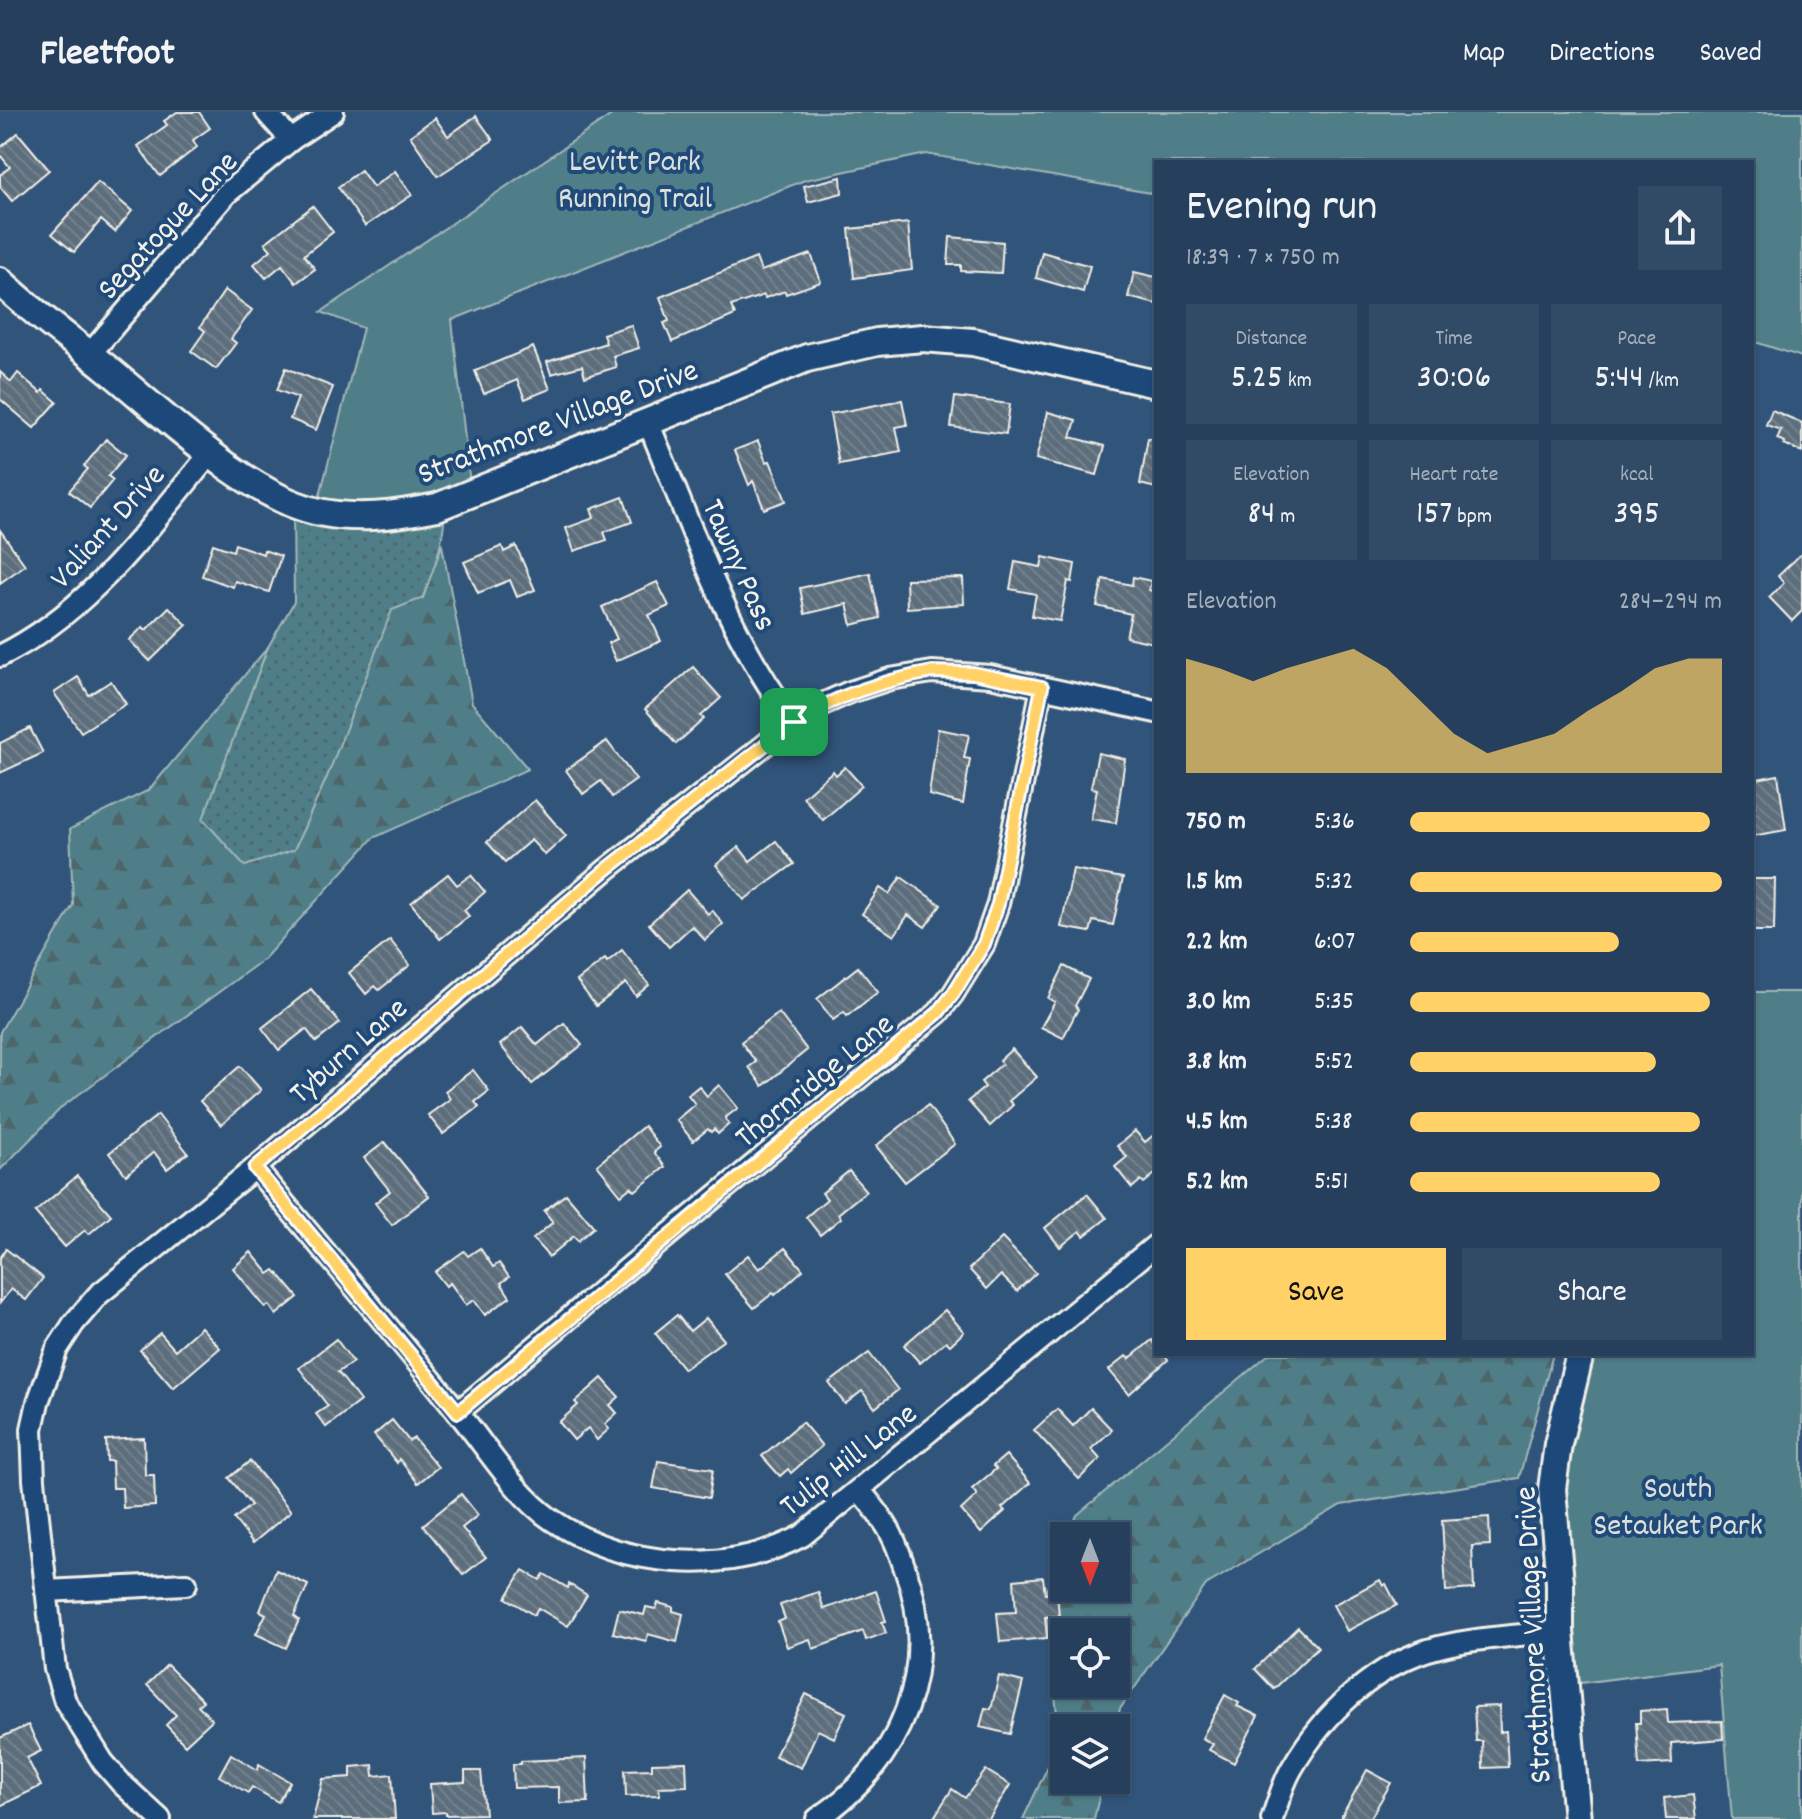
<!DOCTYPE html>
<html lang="en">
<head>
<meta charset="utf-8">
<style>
	body { margin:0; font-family:Dekko,sans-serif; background:#314a65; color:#f1f3f6; height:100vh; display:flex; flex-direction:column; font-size:30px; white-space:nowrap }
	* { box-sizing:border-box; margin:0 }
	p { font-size:26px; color:#a3afbb }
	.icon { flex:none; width:44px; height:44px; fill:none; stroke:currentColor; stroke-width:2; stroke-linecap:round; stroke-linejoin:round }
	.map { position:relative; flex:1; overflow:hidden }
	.panel { position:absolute; left:1154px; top:48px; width:600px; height:1196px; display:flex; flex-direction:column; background:#253f5c; border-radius:0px; box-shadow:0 2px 6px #0004,0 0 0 2px #425872 }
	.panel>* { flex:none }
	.needle { width:52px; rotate:180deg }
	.buttons { position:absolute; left:1050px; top:1410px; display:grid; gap:16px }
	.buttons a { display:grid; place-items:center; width:80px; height:80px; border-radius:0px; background:#253f5c; box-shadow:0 2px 6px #0004,0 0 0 2px #425872; font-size:40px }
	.pin { position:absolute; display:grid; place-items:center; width:68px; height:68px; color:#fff; margin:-34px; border-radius:16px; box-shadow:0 4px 12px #0006 }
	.round { display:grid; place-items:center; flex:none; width:84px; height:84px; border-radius:0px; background:#314a65 }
	.head { display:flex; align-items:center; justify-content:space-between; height:136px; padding:0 32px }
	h1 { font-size:44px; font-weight:600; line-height:60px }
	.metrics { display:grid; grid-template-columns:repeat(3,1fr); gap:12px; height:136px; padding:8px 32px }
	.metrics div { display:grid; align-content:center; border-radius:0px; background:#314a65; text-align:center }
	.metrics b { font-size:34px; font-weight:600 }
	.metrics small { font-size:22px; font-weight:400 }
	.metrics p { font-size:22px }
	.chart { height:224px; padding:16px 32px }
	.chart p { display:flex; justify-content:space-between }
	.chart svg { width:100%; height:144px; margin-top:8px; fill:#ffd166; opacity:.7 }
	.action { display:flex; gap:16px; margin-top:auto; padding:16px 32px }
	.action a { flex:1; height:92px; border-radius:0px; background:#ffd166; color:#111; font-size:32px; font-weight:600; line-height:92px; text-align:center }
	.action a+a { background:#314a65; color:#f1f3f6 }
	ul { padding:0 32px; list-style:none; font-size:26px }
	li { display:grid; grid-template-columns:128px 96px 1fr; align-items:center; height:60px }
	li i { height:20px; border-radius:10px; background:#ffd166 }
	header { display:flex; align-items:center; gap:48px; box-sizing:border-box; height:112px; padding:0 40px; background:#253f5c; border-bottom:2px solid #425872 }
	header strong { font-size:38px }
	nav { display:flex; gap:44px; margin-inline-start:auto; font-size:28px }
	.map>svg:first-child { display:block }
	.grass { fill:url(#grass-dots); stroke:#a2b8b8; stroke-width:2 }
	.forest { fill:url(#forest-firs); stroke:#a2b8b8; stroke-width:2; fill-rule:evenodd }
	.green { fill:#507e88; stroke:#a2b8b8; stroke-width:2 }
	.building { fill:url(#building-back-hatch); stroke:#f4f1e8; stroke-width:2 }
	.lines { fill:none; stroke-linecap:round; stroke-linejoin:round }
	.minor-casing { stroke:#f4f1e8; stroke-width:26 }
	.tertiary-casing { stroke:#f4f1e8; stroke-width:32 }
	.minor { stroke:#1f4a7a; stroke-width:20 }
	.tertiary { stroke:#1f4a7a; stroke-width:26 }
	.route-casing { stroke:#fff; stroke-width:16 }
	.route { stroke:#ffd166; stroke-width:10 }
	.labels { text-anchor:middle; stroke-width:8; stroke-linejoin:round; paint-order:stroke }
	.park-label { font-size:32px; fill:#dbe0da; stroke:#1f4a7a }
	.street-label { font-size:32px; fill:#f4f1e8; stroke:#1f4a7a }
</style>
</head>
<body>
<header>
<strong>Fleetfoot</strong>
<nav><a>Map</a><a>Directions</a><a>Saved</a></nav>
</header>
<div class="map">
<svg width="1802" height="1707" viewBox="0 0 1802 1707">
	<defs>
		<pattern id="grass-dots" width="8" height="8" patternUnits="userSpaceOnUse" patternTransform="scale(2)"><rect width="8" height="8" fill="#507e88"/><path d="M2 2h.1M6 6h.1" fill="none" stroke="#4d666a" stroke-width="1.8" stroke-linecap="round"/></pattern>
		<pattern id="forest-firs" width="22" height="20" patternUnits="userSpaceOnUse" patternTransform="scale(2)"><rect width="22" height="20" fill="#507e88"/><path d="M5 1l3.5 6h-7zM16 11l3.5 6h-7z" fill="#4d666a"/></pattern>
		<pattern id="building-back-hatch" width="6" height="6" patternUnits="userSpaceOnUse" patternTransform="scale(2)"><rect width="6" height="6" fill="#5c6d7c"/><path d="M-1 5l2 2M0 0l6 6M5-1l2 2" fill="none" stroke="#74828f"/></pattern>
	</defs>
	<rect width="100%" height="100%" fill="#31547b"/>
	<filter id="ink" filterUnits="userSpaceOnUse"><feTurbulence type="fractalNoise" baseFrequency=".0125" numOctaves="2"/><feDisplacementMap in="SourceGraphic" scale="16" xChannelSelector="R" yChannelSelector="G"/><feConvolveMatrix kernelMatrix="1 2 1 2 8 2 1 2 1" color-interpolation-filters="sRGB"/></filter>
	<g filter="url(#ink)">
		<!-- grass -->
		<path class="grass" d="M293,403l151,7c-6,61 -42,115 -71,169 -28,52 -54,105 -79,159l-49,17 -43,-48 66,-172 26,-45z"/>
		<!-- forest -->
		<g class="forest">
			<polygon points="442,433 472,591 528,657 373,726 264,847 63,994 0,1058 0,920 73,793 70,717 149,678 268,535 203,707 245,754 294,738 327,665 392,498 423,486"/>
			<path d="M1269,1242h284l-34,124 -178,27 -135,80 -86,124 -5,19h-51v52h39l-9,39h-71l37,-78 -16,-145 20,-49v41h52v-52h-48l9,-21zM1064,1520h52v52h-52z"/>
		</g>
		<!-- green -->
		<g class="green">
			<polygon points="616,0 1802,0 1802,245 1752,229 1752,50 1156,50 1156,82 926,42 805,68 452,208 470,372 388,396 319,387 363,216 321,200"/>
			<polygon points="1752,880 1802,880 1802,1707 1732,1707 1719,1553 1565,1573 1558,1332 1580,1242 1752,1242"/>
		</g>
		<!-- building -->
		<g class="building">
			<polygon points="177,0 199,0 210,16 193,28 197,35 160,64 138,34 167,13 164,9"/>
			<polygon points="476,4 493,28 438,64 410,24 435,6 448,24"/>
			<polygon points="18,21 49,58 12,89 0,75 0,63 10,55 0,43 0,36"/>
			<polygon points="361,58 373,75 395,59 412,83 365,114 338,75"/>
			<polygon points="841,65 842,81 808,90 804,74"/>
			<polygon points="98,70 132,99 115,120 101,108 74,140 52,122"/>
			<polygon points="313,94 333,120 304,143 315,157 296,171 282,153 266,166 254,152 271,138 265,131"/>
			<polygon points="908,111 912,158 854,166 849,117"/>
			<polygon points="950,125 1003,130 1001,161 961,159 961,153 948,153"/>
			<polygon points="1042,140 1090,154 1083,180 1036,166"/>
			<polygon points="811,142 821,170 786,182 785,179 765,186 764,183 731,194 735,203 672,230 664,211 669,209 660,185 756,146 761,159"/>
			<polygon points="1134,160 1156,165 1156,192 1128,185"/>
			<polygon points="225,178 252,198 231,227 236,231 216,257 191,239 205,219 200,215"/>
			<polygon points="631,213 639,236 613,244 616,255 585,265 582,254 551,262 547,250 606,231 603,222"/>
			<polygon points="533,235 550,277 525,287 517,268 484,282 475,259"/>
			<polygon points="286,256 333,275 316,318 290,307 298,286 277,278"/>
			<polygon points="0,260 11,270 18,261 41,281 43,278 57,290 34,316 0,287"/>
			<polygon points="955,285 1010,292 1006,322 951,315"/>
			<polygon points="902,288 907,313 896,315 901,340 839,352 830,302"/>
			<polygon points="1772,298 1802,311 1802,340 1784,332 1785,330 1777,327 1781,318 1766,313"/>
			<polygon points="1048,300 1076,308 1071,325 1105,334 1097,363 1036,347"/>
			<polygon points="1148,326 1156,327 1156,376 1140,372"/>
			<polygon points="106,327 126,343 108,364 113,368 90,396 69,379 88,357 84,354"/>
			<polygon points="758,329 766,350 770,349 786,389 764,397 753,369 749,373 735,338"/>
			<polygon points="623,385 632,410 604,420 607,428 574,439 566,416 594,406 591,397"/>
			<polygon points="0,418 25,453 0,471"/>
			<polygon points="213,432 233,439 235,432 263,442 264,438 281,444 269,480 235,469 233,475 202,464"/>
			<polygon points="502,434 504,440 516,434 535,478 517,485 510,468 478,481 464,450"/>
			<polygon points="1802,441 1802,499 1792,509 1769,485 1784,471 1778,464"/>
			<polygon points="1043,445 1075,452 1072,470 1068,469 1060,509 1032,504 1036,482 1010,477 1015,450 1041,455"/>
			<polygon points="870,461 880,506 852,513 847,492 805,502 800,476"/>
			<polygon points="1133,465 1151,469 1149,478 1156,480 1154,531 1126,525 1131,502 1097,494 1103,467 1132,473"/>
			<polygon points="963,466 964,492 907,496 906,467"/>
			<polygon points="657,470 669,494 649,503 661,529 616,549 608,531 617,527 602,495"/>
			<polygon points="169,495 187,513 150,549 129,528 143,515 146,518"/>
			<polygon points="693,555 721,586 701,604 704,607 676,632 645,597"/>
			<polygon points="78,565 89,583 111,569 126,592 81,620 54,581"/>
			<polygon points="30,616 43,641 0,661 0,631"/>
			<polygon points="938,617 969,623 964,646 970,647 963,692 929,683"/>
			<polygon points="607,629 636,668 612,685 601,669 583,682 566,658"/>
			<polygon points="1098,641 1125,647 1116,711 1091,707 1097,677 1091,676"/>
			<polygon points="845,655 862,674 823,708 803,685 833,659 836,663"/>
			<polygon points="1778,663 1786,718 1752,724 1752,695 1755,695 1752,668"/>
			<polygon points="535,688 566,724 545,743 531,728 505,750 487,730"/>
			<polygon points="776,729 794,752 744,788 716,753 739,735 750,749"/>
			<polygon points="1073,757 1123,766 1113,813 1093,809 1090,820 1061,815"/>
			<polygon points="448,762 457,773 471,763 485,780 464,798 469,804 440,827 411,791"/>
			<polygon points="901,765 941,793 925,815 908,803 894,824 862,802 880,776 889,782"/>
			<polygon points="1752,767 1775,767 1774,819 1752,819"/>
			<polygon points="687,778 708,802 712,798 723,812 705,828 692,814 669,835 649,812"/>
			<polygon points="390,828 410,853 379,878 375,874 366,882 349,861"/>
			<polygon points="622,838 649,873 636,884 626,871 596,894 577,869 605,847 607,850"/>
			<polygon points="1064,854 1089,867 1075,894 1078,897 1063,926 1041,915 1055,890 1048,886"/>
			<polygon points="858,855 878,880 847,904 844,900 833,908 817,887"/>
			<polygon points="311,877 340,911 316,930 306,917 279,938 262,916"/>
			<polygon points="779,901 807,938 763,974 749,955 756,950 741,930"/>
			<polygon points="564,911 582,933 532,972 500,933 522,915 537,933"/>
			<polygon points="1012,937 1037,965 1009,989 1013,993 990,1014 968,989 985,975 981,970 1002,952 1000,948"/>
			<polygon points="240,954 261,978 221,1013 200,989"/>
			<polygon points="473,958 489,979 475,990 479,995 443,1022 428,1003 450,987 445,979"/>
			<polygon points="719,973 738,996 725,1006 729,1012 718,1022 714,1017 711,1020 708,1017 693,1029 676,1008 695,992 688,983 699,974 707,984"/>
			<polygon points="928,993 955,1032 905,1070 876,1034"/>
			<polygon points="158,1003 188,1041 167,1057 154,1040 126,1063 109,1041"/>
			<polygon points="644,1014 660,1035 654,1040 665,1055 635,1079 631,1075 621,1083 597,1053"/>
			<polygon points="1135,1019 1145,1030 1156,1021 1156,1061 1144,1071 1141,1068 1132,1076 1115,1055 1127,1045 1117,1034"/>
			<polygon points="385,1030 429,1084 392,1113 375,1091 390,1079 364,1046"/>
			<polygon points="849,1059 866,1079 838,1102 841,1106 820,1123 806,1105 827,1087 822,1081"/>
			<polygon points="77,1064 111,1103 89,1122 85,1118 65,1135 35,1100"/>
			<polygon points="566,1082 594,1115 578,1129 574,1124 549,1145 533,1127 553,1110 544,1099"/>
			<polygon points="1087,1082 1107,1106 1084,1124 1080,1119 1060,1135 1045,1116"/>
			<polygon points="1002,1126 1036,1161 1017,1179 1001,1163 987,1177 969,1157"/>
			<polygon points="480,1136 493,1155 499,1151 509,1165 501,1171 510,1185 485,1203 474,1188 466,1193 450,1171 446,1174 435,1160 464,1139 468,1144"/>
			<polygon points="785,1136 803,1158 775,1183 773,1181 754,1196 725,1162 748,1143 759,1157"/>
			<polygon points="6,1137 43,1166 26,1188 11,1177 0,1191 0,1146"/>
			<polygon points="251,1140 269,1162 275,1158 298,1185 276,1203 269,1193 265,1195 233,1156"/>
			<polygon points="945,1198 964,1220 950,1233 946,1229 920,1251 904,1233"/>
			<polygon points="677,1203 690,1219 706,1206 724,1228 684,1257 655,1221"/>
			<polygon points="201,1215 220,1236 173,1276 140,1238 160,1221 175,1238"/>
			<polygon points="336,1227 353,1250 338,1260 360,1289 326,1315 316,1302 328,1294 299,1256"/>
			<polygon points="1152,1228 1156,1234 1156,1242 1163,1242 1168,1248 1129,1282 1109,1258 1126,1244 1129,1247"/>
			<polygon points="869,1241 898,1278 875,1296 862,1279 845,1292 829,1271"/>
			<polygon points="602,1266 619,1285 610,1293 617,1301 605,1312 609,1317 597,1328 588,1316 574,1328 559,1310 578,1293 575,1290"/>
			<polygon points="1091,1296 1112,1318 1091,1337 1100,1347 1079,1367 1034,1318 1057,1297 1073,1314"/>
			<polygon points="392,1308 409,1329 414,1326 438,1355 418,1371 399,1347 397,1351 374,1323"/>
			<polygon points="802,1310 822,1334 791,1361 788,1357 780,1364 762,1344"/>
			<polygon points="144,1326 145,1363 154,1363 155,1394 123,1396 122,1376 113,1376 112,1349 107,1349 106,1328"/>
			<polygon points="1006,1343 1030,1371 1002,1396 1005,1399 981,1421 961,1398 977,1383 972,1377 996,1357 993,1354"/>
			<polygon points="250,1349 291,1399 253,1431 234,1407 251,1393 229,1366"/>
			<polygon points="658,1349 713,1357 709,1386 653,1376"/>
			<polygon points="461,1382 478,1403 462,1416 486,1445 463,1463 423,1413"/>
			<polygon points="1489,1405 1490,1433 1472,1434 1474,1477 1446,1479 1442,1408"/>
			<polygon points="276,1458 308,1473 294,1504 299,1508 286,1536 256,1522 266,1502 260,1499"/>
			<polygon points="523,1458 540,1468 544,1462 568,1476 569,1472 587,1483 568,1514 538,1496 534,1503 506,1486"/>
			<polygon points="1043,1465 1045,1482 1057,1481 1059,1504 1045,1505 1047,1526 1000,1530 997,1501 1016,1500 1014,1468"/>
			<polygon points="1380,1468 1383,1474 1386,1472 1397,1493 1347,1519 1333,1493"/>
			<polygon points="876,1479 886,1509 882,1510 886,1521 866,1528 863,1519 813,1537 810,1527 787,1535 778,1510 785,1507 780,1493 818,1480 824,1497"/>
			<polygon points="658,1491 673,1495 673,1499 683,1502 677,1530 648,1522 646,1529 613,1521 619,1497 644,1503 646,1495 656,1497"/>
			<polygon points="1298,1515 1318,1535 1274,1577 1255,1557"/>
			<polygon points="167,1553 203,1589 198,1593 212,1608 185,1633 166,1613 176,1603 147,1573"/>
			<polygon points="999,1564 1023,1570 1010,1622 980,1615 985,1596 991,1597"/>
			<polygon points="806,1582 846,1601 834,1626 818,1618 801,1656 775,1644"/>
			<polygon points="1225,1583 1239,1591 1237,1594 1258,1604 1234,1651 1209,1638 1213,1632 1202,1626"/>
			<polygon points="1499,1594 1500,1620 1506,1619 1508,1655 1483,1656 1482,1629 1476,1629 1474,1595"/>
			<polygon points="1667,1597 1668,1611 1722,1609 1723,1627 1671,1631 1672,1651 1639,1653 1636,1611 1640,1611 1640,1599"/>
			<polygon points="28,1613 41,1639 27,1646 41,1674 0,1694 0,1626"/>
			<polygon points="231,1642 258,1658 259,1652 290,1670 278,1690 252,1675 248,1681 219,1664"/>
			<polygon points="586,1646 588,1690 559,1691 559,1675 514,1676 513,1652 521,1652 521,1649"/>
			<polygon points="686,1650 687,1674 659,1675 660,1683 626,1684 625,1658 652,1657 652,1651"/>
			<polygon points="373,1653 374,1664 392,1662 395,1707 313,1707 323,1667 351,1665 351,1655"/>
			<polygon points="986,1658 1010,1673 989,1707 933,1707 952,1677 965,1686"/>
			<polygon points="1367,1658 1391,1671 1370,1707 1340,1707"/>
			<polygon points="465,1659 481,1659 485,1702 446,1703 446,1700 432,1701 430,1672 465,1670"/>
			<polygon points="1693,1683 1696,1707 1666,1707 1664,1686"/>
		</g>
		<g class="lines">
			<defs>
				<g id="minor">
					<polyline points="266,0 291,28"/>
					<polyline points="90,242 226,82 291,28 333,0"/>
					<path d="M648,310c43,103 78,211 146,300"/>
					<path d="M0,544c90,-44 147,-127 210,-202"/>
					<path d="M255,1056c67,81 136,161 202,243 29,35 58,84 95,109 71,48 174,56 250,16l354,-291"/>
					<polyline points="458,1300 620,1163 938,901 953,882 984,832 998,792 1042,575"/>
					<polyline points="46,1479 186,1472"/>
					<polyline points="160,1707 122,1672 103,1650 65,1589 55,1557 34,1368 32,1317 38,1290 57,1237 74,1211 98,1183 255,1056 606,758 794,610 825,591 850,580 890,567 932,560 990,564 1156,600"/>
					<path d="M817,1707c85,-56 124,-153 88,-250 -6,-18 -12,-35 -23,-50 -7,-11 -15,-20 -23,-29"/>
					<path d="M1272,1707c6,-17 11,-36 20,-51 31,-54 85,-106 147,-121 39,-10 81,-11 121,-16"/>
				</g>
				<g id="tertiary">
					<path d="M0,169c32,31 69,57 104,85 56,45 142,129 211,145 40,10 82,4 122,-4l370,-149 70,-16 46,-4 50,4 183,42"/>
					<polyline points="1577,1707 1560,1519 1560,1471 1552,1377 1558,1332 1580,1242"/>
				</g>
			</defs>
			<!-- minor casing -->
			<use href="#minor" class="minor-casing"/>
			<!-- tertiary casing -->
			<use href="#tertiary" class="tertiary-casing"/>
			<!-- minor -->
			<use href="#minor" class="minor"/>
			<!-- tertiary -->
			<use href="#tertiary" class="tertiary"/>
		</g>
	</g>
	<g class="lines" filter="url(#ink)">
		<defs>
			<path id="route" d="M932,560l41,1 69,14 -44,217 -14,40 -31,50 -15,19 -480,399 -203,-244 351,-298 188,-148c44,-27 88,-41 138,-50z"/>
		</defs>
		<!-- route casing -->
		<use href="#route" class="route-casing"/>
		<!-- route -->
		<use href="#route" class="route"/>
	</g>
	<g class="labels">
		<!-- park labels -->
		<g class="park-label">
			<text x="635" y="58">Levitt Park<tspan x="635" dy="37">Running Trail</tspan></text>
			<text x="1678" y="1385">South<tspan x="1678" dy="37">Setauket Park</tspan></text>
		</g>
		<!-- street labels -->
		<g class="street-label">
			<text transform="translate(166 112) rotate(-47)" y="11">Segatogue Lane</text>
			<text transform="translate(557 308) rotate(-21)" y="11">Strathmore Village Drive</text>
			<text transform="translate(106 413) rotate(-48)" y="11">Valiant Drive</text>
			<text transform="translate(741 452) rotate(66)" y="11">Tawny Pass</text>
			<text transform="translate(347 937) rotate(-41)" y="11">Tyburn Lane</text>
			<text transform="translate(813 967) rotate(-39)" y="11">Thornridge Lane</text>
			<text transform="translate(847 1346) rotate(-38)" y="11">Tulip Hill Lane</text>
			<text transform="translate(1531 1523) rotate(-93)" y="11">Strathmore Village Drive</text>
		</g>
	</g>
</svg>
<div class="buttons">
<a><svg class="needle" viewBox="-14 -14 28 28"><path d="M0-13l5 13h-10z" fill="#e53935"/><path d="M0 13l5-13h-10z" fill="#a3afbb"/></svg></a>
<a><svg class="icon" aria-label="locate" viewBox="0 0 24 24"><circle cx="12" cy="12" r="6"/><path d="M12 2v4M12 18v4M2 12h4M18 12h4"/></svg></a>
<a><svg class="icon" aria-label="layers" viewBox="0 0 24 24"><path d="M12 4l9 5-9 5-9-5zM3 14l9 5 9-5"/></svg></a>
</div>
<div class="pin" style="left:794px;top:610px;background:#1e9e55"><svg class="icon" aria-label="arrive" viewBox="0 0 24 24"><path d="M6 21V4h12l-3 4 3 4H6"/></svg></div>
<section class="panel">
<div class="head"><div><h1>Evening run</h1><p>18:39 · 7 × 750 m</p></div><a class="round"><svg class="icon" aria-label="share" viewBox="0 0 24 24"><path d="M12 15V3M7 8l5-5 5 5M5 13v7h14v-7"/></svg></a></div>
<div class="metrics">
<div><p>Distance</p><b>5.25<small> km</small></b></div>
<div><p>Time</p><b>30:06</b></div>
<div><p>Pace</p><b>5:44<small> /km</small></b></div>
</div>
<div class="metrics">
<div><p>Elevation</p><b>84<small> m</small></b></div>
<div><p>Heart rate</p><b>157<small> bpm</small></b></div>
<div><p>kcal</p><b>395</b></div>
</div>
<div class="chart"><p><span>Elevation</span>284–294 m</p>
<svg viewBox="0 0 160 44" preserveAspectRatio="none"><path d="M0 44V9L10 12L20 16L30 12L40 9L50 6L60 12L70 22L80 32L90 38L100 35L110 32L120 25L130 19L140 12L150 9L160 9V44z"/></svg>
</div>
<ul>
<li><b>750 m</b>5:36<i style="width:96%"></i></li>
<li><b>1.5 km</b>5:32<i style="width:100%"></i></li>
<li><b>2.2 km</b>6:07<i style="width:67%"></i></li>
<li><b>3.0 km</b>5:35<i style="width:96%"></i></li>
<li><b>3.8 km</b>5:52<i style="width:79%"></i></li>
<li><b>4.5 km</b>5:38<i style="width:93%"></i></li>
<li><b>5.2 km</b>5:51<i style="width:80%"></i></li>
</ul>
<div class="action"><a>Save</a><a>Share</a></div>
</section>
</div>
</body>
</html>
